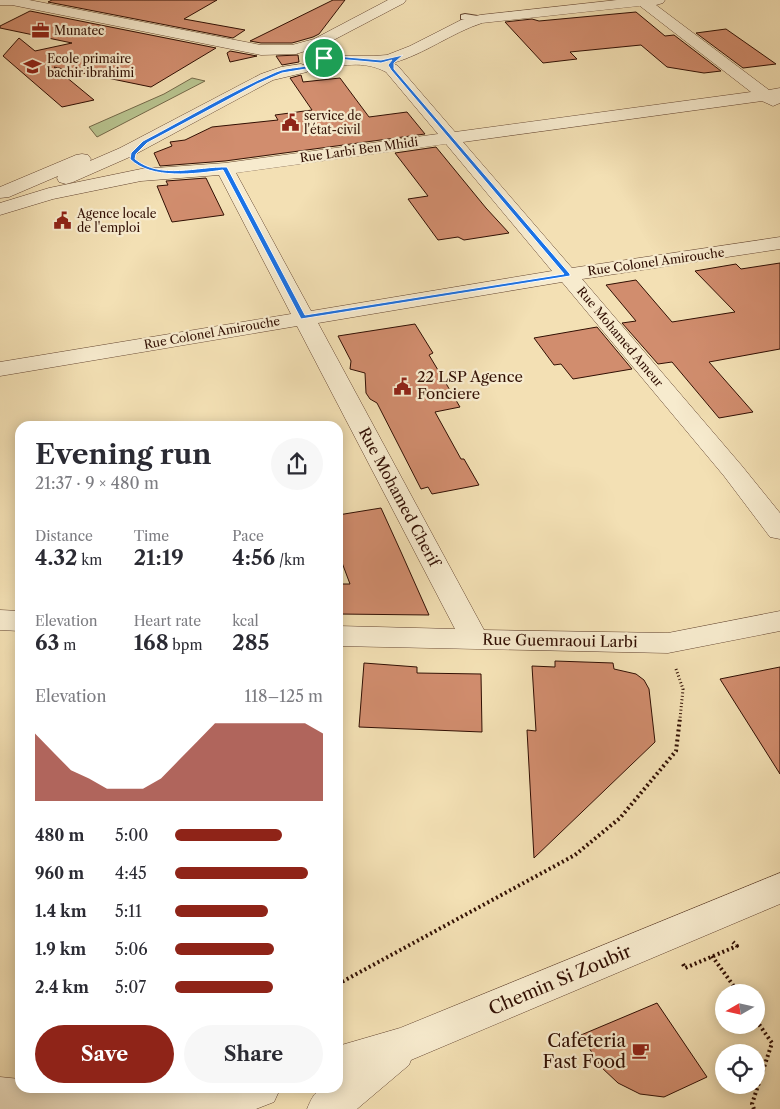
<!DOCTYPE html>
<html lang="en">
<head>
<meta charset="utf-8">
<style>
	body { margin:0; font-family:"Libre Caslon Text",serif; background:#f7f7f7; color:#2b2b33; height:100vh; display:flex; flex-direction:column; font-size:19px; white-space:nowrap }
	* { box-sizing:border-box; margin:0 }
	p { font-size:16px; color:#7c7c81 }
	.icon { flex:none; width:28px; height:28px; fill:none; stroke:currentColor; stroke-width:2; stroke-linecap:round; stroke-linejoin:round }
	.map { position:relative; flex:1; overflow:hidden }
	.panel { position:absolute; left:15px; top:421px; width:328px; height:672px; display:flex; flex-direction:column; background:#fff; border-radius:15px; box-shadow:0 2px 12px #0003 }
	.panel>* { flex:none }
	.needle { width:32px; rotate:261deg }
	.tools { position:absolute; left:715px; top:984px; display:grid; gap:10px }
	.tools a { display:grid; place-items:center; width:50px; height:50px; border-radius:50%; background:#fff; box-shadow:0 2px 12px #0003; font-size:25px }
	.pin { position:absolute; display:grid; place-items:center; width:42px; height:42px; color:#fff; margin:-21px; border:2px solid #fff; border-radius:50%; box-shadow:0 1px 5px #0007 }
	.round { display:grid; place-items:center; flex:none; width:52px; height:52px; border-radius:26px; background:#f7f7f7 }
	.head { display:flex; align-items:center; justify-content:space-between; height:85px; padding:0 20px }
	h1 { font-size:28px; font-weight:700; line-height:38px }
	.metrics { display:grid; grid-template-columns:repeat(3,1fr); gap:8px; height:85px; padding:5px 20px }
	.metrics div { display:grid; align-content:center }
	.metrics b { font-size:21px; font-weight:700 }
	.metrics small { font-size:14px; font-weight:400 }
	.metrics p { font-size:14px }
	.chart { height:140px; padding:10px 20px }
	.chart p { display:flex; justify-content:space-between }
	.chart svg { width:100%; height:90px; margin-top:5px; fill:#8f2418; opacity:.7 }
	.primary-button { display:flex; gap:10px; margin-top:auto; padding:10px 20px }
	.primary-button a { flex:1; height:58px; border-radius:30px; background:#8f2418; color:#fff; font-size:20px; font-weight:700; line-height:58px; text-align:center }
	.primary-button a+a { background:#f7f7f7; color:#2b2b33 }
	ul { padding:0 20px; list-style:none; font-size:16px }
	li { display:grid; grid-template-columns:80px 60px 1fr; align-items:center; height:38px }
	li i { height:12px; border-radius:6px; background:#8f2418 }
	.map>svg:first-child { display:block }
	.green { fill:#b8c38f; stroke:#746949 }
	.building { fill:#d18d6e; stroke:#310f03 }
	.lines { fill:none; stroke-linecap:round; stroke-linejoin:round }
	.lane-casing { stroke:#62432f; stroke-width:2 }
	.street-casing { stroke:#62432f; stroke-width:1 }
	.path-far1 { stroke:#310f03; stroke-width:3; stroke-dasharray:1 2.5; stroke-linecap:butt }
	.path { stroke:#310f03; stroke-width:4; stroke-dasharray:2 3; stroke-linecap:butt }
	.lane { fill:#f7ebce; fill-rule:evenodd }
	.street { fill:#f7ebce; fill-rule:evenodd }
	.route { fill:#1a73e8; stroke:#fff; fill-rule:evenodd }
	.labels { text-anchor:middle; stroke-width:4.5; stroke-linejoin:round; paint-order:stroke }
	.far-poi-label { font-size:12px; fill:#310f03; stroke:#f7ebce; text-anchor:start }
	.far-street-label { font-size:12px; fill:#310f03; stroke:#f7ebce }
	.poi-label { font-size:15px; fill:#310f03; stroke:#f7ebce; text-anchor:start }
	.street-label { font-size:15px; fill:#310f03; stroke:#f7ebce }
	.near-street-label { font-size:18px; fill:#310f03; stroke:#f7ebce }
	.near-poi-label { font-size:18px; fill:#310f03; stroke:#f7ebce; text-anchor:end }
</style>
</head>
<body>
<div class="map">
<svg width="780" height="1109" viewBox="0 0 780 1109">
	<rect width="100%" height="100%" fill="#f3e0b4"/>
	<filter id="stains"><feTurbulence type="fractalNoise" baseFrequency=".004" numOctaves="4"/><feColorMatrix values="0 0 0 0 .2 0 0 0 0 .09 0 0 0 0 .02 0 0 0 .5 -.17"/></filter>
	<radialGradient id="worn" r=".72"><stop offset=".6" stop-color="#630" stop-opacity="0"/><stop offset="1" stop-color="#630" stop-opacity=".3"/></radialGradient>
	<!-- green -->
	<polygon class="green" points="192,78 205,81 97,137 89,127 164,94"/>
	<!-- building -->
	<g class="building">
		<polygon points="52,0 217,0 184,19 245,30 233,38 48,2"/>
		<polygon points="333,0 345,0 319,34 313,37 292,43 261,43 250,41"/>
		<polygon points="30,11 216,48 151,87 54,67 94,100 62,107 3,56 19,38 35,51 72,43 0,28 0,26"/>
		<polygon points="636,12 665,36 674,35 721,71 704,73 667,67 641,45 570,52 577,59 543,63 505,22 532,19 539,21"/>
		<polygon points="726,29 776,64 743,68 696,33"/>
		<polygon points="230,51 257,56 230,62 227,53"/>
		<polygon points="298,55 299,62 282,65 276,56"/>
		<polygon points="301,75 303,82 340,78 369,117 407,112 425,134 225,161 160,166 154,153 172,146 170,142 185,140 212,127 278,120 275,115 312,110 290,78"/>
		<polygon points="436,147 486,208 509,233 464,240 458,237 438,240 408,199 428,196 395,153"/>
		<polygon points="206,178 224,215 172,222 157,186 168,185 166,181"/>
		<polygon points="780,263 780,349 709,362 753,412 719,418 672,362 658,364 622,323 636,321 606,285 636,280 672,322 735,312 695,271 736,264 741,269"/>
		<polygon points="415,324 433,353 429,355 460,407 435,412 461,459 464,459 479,485 432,494 428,487 421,489 377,403 370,399 366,393 365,373 350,369 351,361 338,336"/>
		<polygon points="597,327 632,369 573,379 561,364 554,365 534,338"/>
		<polygon points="381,508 401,552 429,615 338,614 338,584 350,584 338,552 338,515"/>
		<polygon points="555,661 613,663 614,669 636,674 644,680 649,689 655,742 534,858 527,730 536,731 532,666 555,667"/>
		<polygon points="364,663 417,667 417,673 481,674 482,732 359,727"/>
		<polygon points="780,667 780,774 720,679"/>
		<polygon points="657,1003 707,1077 664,1097 640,1094 618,1083 601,1067 581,1035"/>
	</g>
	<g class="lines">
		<defs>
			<polygon id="lane" points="465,14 484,17 485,19 480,22 461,19 461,15"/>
			<g id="street">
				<polygon points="0,0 29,0 261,45 292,45 314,39 388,0 406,0 404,3 324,45 296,54 261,55 12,5 0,5"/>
				<path d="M617,0h48l-2,3 -7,2 113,85 11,-2v15l-7,3 -11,-5 -299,41 109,126 208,-31v12l-198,30 160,187 38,47v26l-10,-2 -46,-61 -162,-194 -244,41 166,307 184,3 112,-22v20l-112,22 -330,-7v-20l117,3 -158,-303 -297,50v-14l291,-48 -72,-139 -78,6 -88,18 -53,16v-12l49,-15 92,-19 84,-6 213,-29 -52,-62c-22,-12 -46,-7 -70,-1l-6,-2 -2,-3 2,-3 35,-7h29l13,-1 23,-9 51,-26 19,-5zM640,6l111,86 -296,40 -57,-66 -5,-3c32,-9 58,-30 89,-40zM446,144l106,127 -241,40 -75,-138z"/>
				<polygon points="301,64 307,66 309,69 307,72 273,80 132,156 73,182 66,184 59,182 57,178 58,176 9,197 0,198 0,187 76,155 82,154 88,155 91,159 90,161 120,148 261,74 281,67"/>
				<polygon points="0,610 20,611 20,631 0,630"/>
				<path d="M780,873v31l-369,156 -2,5 -52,44h-50c8,-19 10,-20 31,-20v-43l62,-18z"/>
				<polygon points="0,1077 20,1079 20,1089 280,1089 274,1102 256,1109 0,1109"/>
			</g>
		</defs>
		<!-- lane casing -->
		<use href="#lane" class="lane-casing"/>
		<!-- street casing -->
		<use href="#street" class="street-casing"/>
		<!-- path-far1 -->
		<polyline class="path-far1" points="676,669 683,689 680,719"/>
		<!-- path -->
		<g class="path">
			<polyline points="712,956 738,992"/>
			<polyline points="683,964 685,968 737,946 733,942"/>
			<polyline points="338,984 575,855 620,818 676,751 680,718"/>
			<polyline points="754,1109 752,1104 772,1043 756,1020"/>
		</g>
		<!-- lane -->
		<use href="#lane" class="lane"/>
		<!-- street -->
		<use href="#street" class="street"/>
	</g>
	<!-- route -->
	<path class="route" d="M323,55l58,5 22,-5 -9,8v6l176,205v2l-269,43 -78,-149c-27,4 -72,10 -93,-11l1,-6 12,-12c44,-23 87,-49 133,-69 14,-6 31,-3 45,-11zM327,58l54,5 11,-3 -4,5 3,5 173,204 -259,41 -78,-148c-30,-1 -66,13 -92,-8l1,-5 11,-11 110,-59 25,-11 36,-6 6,-4z"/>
	<!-- icons -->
	<defs>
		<symbol id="office-bare" viewBox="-9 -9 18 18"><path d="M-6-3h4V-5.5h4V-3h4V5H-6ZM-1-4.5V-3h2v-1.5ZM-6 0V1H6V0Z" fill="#8f2418" stroke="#f7ebce" stroke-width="2.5" paint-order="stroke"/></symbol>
		<symbol id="school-bare" viewBox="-9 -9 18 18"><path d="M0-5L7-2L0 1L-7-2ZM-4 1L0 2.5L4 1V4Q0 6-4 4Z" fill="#8f2418" stroke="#f7ebce" stroke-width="2.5" paint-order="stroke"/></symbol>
		<symbol id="civic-bare" viewBox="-9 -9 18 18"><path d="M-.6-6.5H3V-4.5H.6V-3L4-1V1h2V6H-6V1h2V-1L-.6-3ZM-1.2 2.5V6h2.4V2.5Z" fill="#8f2418" stroke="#f7ebce" stroke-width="2.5" paint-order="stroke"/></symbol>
		<symbol id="cafe-bare" viewBox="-9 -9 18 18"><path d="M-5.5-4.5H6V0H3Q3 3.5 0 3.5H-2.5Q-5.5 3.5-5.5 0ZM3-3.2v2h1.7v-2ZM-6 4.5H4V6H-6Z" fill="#8f2418" stroke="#f7ebce" stroke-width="2.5" paint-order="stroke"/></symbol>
	</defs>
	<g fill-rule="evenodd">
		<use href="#office-bare" x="28" y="18" width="25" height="25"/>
		<use href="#school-bare" x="20" y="54" width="25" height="25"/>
		<use href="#civic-bare" x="278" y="110" width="25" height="25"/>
		<use href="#civic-bare" x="50" y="208" width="25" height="25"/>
		<use href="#civic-bare" x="390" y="374" width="25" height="25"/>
		<use href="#cafe-bare" x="628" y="1038" width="25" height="25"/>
	</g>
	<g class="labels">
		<!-- far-poi labels -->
		<g class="far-poi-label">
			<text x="54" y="35">Munatec</text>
			<text x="47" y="63">Ecole primaire<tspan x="47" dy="14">bachir ibrahimi</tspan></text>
			<text x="304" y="120">service de<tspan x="304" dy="14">l'état-civil</tspan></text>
			<text x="77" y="218">Agence locale<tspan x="77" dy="14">de l'emploi</tspan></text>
		</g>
		<!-- far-street labels -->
		<g class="far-street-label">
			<text transform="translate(359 150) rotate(-8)" y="4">Rue Larbi Ben Mhidi</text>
			<text transform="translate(656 262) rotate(-8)" y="4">Rue Colonel Amirouche</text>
			<text transform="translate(212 333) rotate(-10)" y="4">Rue Colonel Amirouche</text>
			<text transform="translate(620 337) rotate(50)" y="4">Rue Mohamed Ameur</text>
		</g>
		<!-- poi labels -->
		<g class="poi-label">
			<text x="417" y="382">22 LSP Agence<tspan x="417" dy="17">Fonciere</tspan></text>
		</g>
		<!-- street labels -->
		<g class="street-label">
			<text transform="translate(399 497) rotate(62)" y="5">Rue Mohamed Cherif</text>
			<text transform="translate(560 641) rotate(1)" y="5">Rue Guemraoui Larbi</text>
		</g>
		<!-- near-street labels -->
		<g class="near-street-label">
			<text transform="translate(560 980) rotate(-23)" y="6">Chemin Si Zoubir</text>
		</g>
		<!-- near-poi labels -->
		<g class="near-poi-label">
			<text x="626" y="1047">Cafeteria<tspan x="626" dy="21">Fast Food</tspan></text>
		</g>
	</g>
	<rect width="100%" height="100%" filter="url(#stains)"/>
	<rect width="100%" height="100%" fill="url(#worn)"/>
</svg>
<div class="tools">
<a><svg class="needle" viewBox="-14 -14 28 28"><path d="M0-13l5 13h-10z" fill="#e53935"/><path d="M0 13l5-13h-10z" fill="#7c7c81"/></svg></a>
<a><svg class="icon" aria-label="locate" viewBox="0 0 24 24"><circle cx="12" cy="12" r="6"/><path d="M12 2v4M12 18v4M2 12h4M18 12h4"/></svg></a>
</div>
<div class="pin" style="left:324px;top:58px;background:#1e9e55"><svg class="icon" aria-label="arrive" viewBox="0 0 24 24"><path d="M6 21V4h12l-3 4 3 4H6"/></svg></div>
<section class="panel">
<div class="head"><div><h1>Evening run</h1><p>21:37 · 9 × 480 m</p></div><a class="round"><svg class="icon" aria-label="share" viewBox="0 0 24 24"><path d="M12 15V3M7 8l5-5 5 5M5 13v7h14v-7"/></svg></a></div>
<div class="metrics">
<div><p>Distance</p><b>4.32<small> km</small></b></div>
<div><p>Time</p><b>21:19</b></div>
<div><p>Pace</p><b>4:56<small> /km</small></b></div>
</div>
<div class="metrics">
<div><p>Elevation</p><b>63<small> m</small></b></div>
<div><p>Heart rate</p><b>168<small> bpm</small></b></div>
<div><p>kcal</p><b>285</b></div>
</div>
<div class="chart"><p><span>Elevation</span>118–125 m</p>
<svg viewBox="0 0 160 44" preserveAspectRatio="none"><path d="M0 44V11L10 20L20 29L30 33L40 38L50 38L60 38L70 33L80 24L90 15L100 6L110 6L120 6L130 6L140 6L150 6L160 11V44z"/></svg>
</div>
<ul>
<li><b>480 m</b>5:00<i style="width:72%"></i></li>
<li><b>960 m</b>4:45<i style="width:90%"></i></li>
<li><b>1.4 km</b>5:11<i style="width:63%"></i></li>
<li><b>1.9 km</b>5:06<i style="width:67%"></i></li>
<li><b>2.4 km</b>5:07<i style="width:66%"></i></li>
</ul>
<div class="primary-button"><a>Save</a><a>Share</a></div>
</section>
</div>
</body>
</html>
